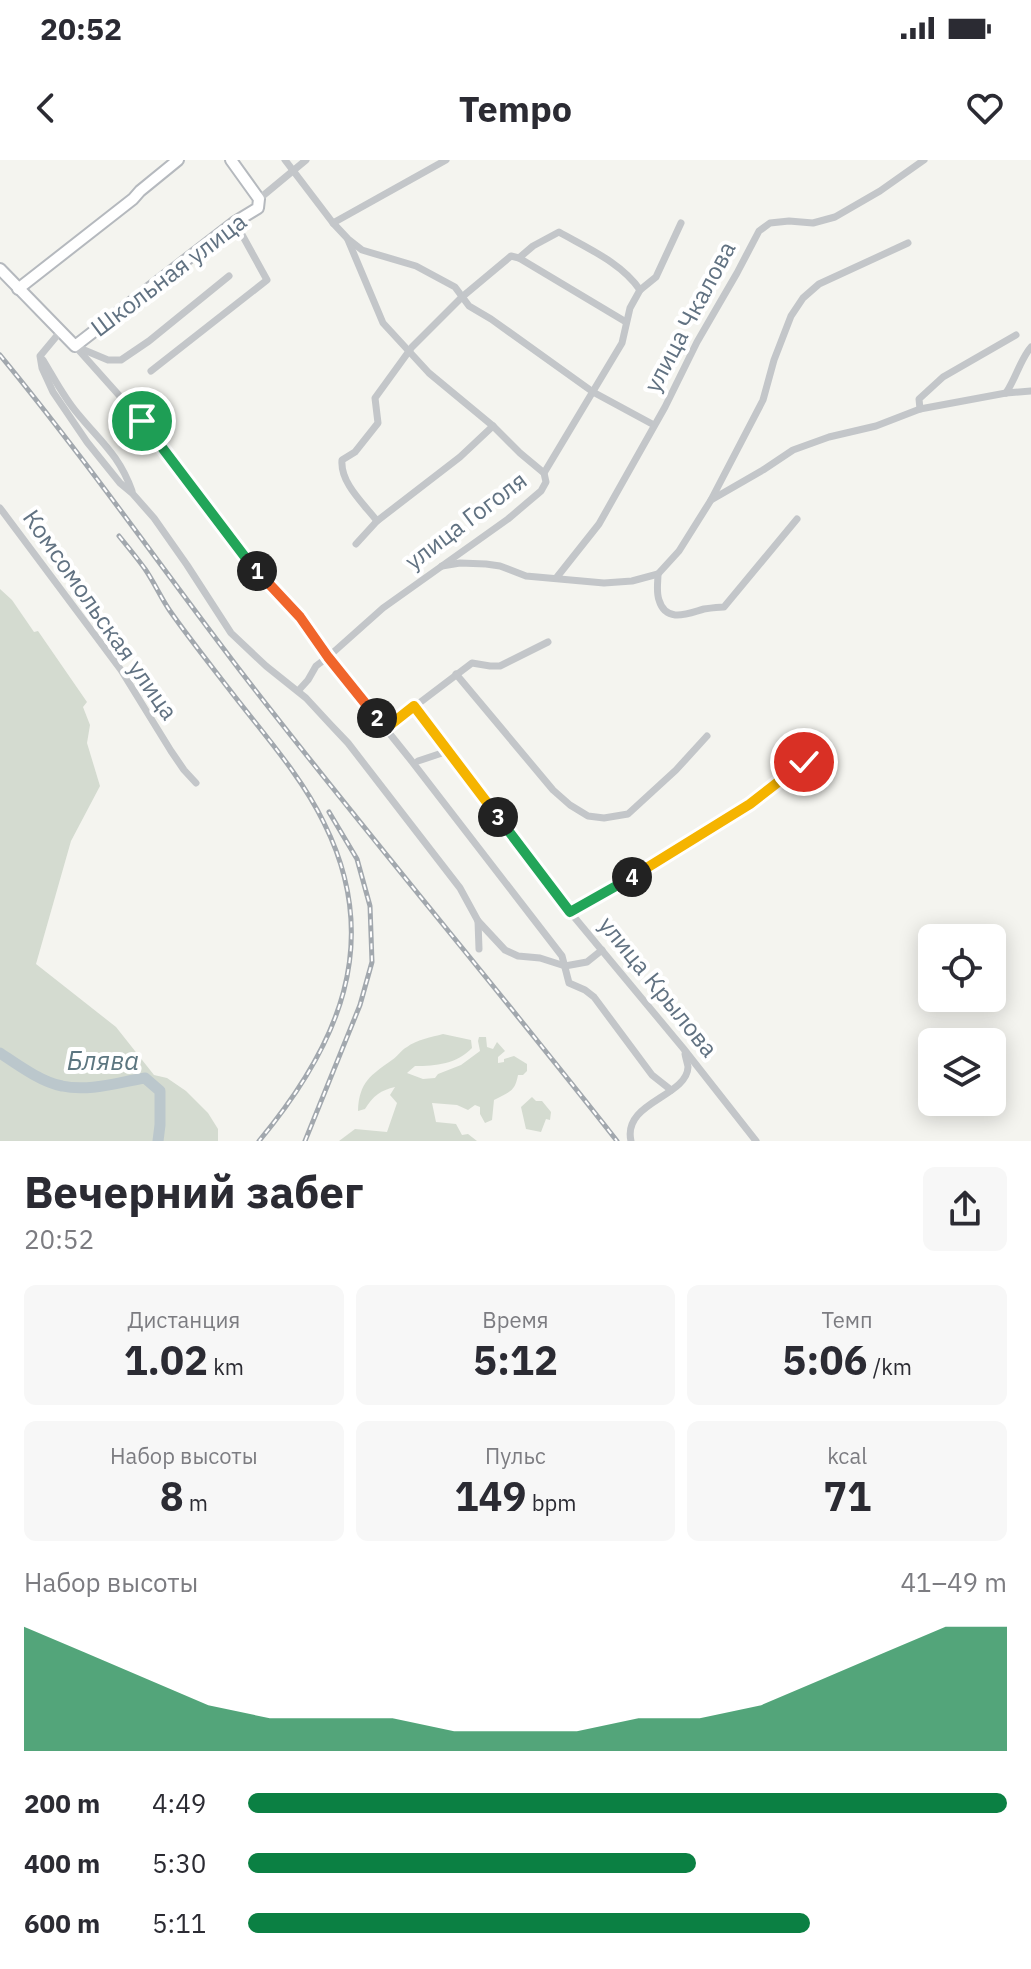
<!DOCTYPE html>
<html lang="ru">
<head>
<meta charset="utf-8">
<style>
	body { margin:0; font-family:"IBM Plex Sans",sans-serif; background:#f7f7f7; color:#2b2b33; height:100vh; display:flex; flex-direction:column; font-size:30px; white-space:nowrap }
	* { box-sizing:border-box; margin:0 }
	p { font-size:26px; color:#7c7c81 }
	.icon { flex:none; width:44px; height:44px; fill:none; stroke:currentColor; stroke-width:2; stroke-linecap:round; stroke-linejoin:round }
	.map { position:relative; height:981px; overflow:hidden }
	.panel { display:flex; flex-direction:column; background:#fff; flex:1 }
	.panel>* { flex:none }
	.tools { position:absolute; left:918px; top:764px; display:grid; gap:16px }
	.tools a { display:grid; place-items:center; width:88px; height:88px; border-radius:12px; background:#fff; box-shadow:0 4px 20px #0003; font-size:40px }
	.pin { position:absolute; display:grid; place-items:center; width:68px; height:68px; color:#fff; margin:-34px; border:4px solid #fff; border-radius:50%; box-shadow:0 2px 8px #0007 }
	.km { position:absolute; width:40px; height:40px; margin:-20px; border-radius:50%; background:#222; color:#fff; font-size:22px; line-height:40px; text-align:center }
	.round { display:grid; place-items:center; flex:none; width:84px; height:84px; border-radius:12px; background:#f7f7f7 }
	.head { display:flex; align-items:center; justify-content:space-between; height:136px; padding:0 24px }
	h1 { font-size:44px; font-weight:700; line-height:60px }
	.stats { display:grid; grid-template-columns:repeat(3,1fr); gap:12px; height:136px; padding:8px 24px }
	.stats div { display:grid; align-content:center; border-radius:12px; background:#f7f7f7; text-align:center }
	.stats b { font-size:40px; font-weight:700 }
	.stats small { font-size:22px; font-weight:400 }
	.stats p { font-size:22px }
	.chart { height:224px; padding:16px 24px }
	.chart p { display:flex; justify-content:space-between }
	.chart svg { width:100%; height:144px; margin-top:8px; fill:#0b8043; opacity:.7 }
	ul { padding:0 24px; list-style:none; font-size:26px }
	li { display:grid; grid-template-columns:128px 96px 1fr; align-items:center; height:60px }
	li i { height:20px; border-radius:10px; background:#0b8043 }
	.status { display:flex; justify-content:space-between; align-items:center; height:56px; padding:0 40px; background:#fff; direction:ltr }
	.status svg { height:22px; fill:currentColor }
	header { display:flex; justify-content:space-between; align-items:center; height:104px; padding:0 24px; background:#fff; font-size:36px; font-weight:700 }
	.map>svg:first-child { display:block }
	.green { fill:#d4dbd0 }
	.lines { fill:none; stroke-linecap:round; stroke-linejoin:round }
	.river { stroke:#bbc7cc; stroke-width:11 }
	.secondary-casing { stroke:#b5b9be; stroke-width:14 }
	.street { stroke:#c3c6c9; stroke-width:7 }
	.secondary { stroke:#fff; stroke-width:10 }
	.rail-casing { stroke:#a2a8ae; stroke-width:5 }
	.rail { stroke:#fff; stroke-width:2; stroke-dasharray:6; stroke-linecap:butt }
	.split-1-casing { stroke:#fff; stroke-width:16 }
	.split-2-casing { stroke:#fff; stroke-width:16 }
	.split-3-casing { stroke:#fff; stroke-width:16 }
	.split-4-casing { stroke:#fff; stroke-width:16 }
	.split-5-casing { stroke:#fff; stroke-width:16 }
	.split-1 { stroke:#22a559; stroke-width:10 }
	.split-2 { stroke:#f0652b; stroke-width:10 }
	.split-3 { stroke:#f5b400; stroke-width:10 }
	.split-4 { stroke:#22a559; stroke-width:10 }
	.split-5 { stroke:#f5b400; stroke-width:10 }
	.labels { text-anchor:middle; stroke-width:8; stroke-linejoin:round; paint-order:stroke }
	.street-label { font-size:24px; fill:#617282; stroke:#fff }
	.water-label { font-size:26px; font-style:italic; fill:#5c7680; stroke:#fff }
</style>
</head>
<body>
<div class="status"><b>20:52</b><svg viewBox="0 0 49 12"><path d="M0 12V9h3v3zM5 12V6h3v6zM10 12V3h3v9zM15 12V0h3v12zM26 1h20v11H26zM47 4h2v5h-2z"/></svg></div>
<header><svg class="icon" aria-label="back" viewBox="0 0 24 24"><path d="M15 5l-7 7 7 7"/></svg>Tempo<svg class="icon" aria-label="heart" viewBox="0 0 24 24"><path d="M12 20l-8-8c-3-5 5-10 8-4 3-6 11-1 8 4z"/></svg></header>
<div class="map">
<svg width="1031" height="981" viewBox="0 0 1031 981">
	<rect width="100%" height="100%" fill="#f4f4ef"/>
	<!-- green -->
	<g class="green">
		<polygon points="0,429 12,440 34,472 38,471 87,542 83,547 90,565 87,583 100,626 71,681 36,804 116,867 154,915 167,918 186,931 208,953 218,969 218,981 0,981"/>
		<path d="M443,874l28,6 1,8c-15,16 -36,18 -57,18l-8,7 16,6 12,-1 3,-4 23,-9 19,-14 -2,-10 1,-4h7l1,10 6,2 4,-7 8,9 -7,6v6l6,-1v-3l10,-3 13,8v7l-4,4h-5c-3,17 -9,17 -24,25l-2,20 -7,3 -5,-9v-7l-5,-2 -7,5 -11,-5 -25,-2 4,19 20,2 6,11 6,-1 9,7h-138l16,-12 32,3 10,-29 -7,-8 5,-8c-14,3 -22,9 -30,22l-7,2c1,-29 13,-36 34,-51 6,-4 9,-10 15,-13 9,-7 25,-10 36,-13z"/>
		<polygon points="532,937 536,941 542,941 551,952 550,960 546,959 541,972 526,969 521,947"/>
	</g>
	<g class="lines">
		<!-- river -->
		<path class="river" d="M0,893c18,12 41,29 62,33 27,6 57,-4 83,-8l15,13v34l-2,16"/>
		<defs>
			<g id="secondary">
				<polyline points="0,109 75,186 235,62 258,48 259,39 231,0"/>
				<polyline points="18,129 133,39 140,31 178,0"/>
			</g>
		</defs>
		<!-- secondary casing -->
		<use href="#secondary" class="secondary-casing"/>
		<!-- street -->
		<g class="street">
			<polyline points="285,0 333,63 348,79 362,90 416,106 455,127 469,146 491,159 593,232 654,265"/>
			<polyline points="259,39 306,0"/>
			<polyline points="333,63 446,0"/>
			<polyline points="348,80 383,163 429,213 493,266 520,293 544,313"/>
			<polyline points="519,98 626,162"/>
			<polyline points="60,172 40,196 42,208 53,232 87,282 120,323 132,333 154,358 187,405 231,473 266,506 306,538 330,564 348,583 460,728 478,761 479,789"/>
			<polyline points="75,186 142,261 245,397 300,457 328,497 410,599 562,796 569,823 585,830 594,837 652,915 671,930"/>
			<polyline points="77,187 108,200 121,200 149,181 229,116"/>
			<path d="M43,200c11,18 21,38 35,54 23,28 41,41 54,77"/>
			<polyline points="151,211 267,120 235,62"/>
			<path d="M1006,233c10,-15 15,-35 25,-46"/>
			<polyline points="920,249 919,239 943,217 1016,175"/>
			<polyline points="711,340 763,240 774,200 791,156 803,138 819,124 908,83"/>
			<polyline points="0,348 121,510 171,591 184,610 196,623"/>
			<path d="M377,361c-13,-17 -37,-38 -35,-61l13,-8 23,-29 -3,-25 37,-51 50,-50 49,-41 8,2 14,-12 26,-14c28,16 63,31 81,58"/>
			<polyline points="356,384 377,361 460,297 493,266"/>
			<polyline points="442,406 460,403 486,404 500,406 526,416 604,423 632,421 658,414 679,391 711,340 763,310 793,290 829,277 876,266 920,249 1006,233 1031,231"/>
			<path d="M658,414c0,8 -2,18 1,26 7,24 30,13 45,9 7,-1 14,-2 20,-2l73,-88"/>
			<polyline points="557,417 599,364 665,247 697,182 737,113 759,71 770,63 789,61 813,63 835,57 880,31 924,0"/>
			<polyline points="456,514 553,630 570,645 588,656 604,658 628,654 676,610 707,576"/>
			<polyline points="298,531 308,520 316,506 328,497 383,448 508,359 541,331 546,322 544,313 622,183 630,148 640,130 656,117 681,63"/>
			<polyline points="414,546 570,752 683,888 756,981"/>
			<polyline points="385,569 472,503 490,506 500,506 548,482"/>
			<polyline points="418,601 448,591"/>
			<polyline points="570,752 611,730 750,644 808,597 829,591"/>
			<polyline points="478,761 505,790 518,796 540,798 565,806 587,802 602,790"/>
			<path d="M631,981c-9,-39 56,-44 57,-74 0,-1 -3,-12 -3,-13"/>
		</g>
		<!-- secondary -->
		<use href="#secondary" class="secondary"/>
		<defs>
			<g id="rail">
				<path d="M0,195c84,102 161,212 242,318 122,158 252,311 375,468"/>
				<path d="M119,376c9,11 18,22 26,33 9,13 16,29 25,42 19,27 39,52 59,78 32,42 72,86 95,134 60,120 14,223 -65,318"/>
				<polyline points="305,981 360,845 372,802 370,746 357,699 329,652"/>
			</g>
		</defs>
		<!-- rail casing -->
		<use href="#rail" class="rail-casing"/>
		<!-- rail -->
		<use href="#rail" class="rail"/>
	</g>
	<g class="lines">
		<defs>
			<polyline id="split-1" points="142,261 245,397 257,411"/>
			<polyline id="split-2" points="257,411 300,457 328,497 377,558"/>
			<polyline id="split-3" points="377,558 385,569 414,546 498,657"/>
			<polyline id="split-4" points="498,657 570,752 632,717"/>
			<polyline id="split-5" points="632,717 750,644 804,602"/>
		</defs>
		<!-- split-1 casing -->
		<use href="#split-1" class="split-1-casing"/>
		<!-- split-2 casing -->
		<use href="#split-2" class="split-2-casing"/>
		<!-- split-3 casing -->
		<use href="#split-3" class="split-3-casing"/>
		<!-- split-4 casing -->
		<use href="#split-4" class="split-4-casing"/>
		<!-- split-5 casing -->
		<use href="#split-5" class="split-5-casing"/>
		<!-- split-1 -->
		<use href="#split-1" class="split-1"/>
		<!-- split-2 -->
		<use href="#split-2" class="split-2"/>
		<!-- split-3 -->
		<use href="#split-3" class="split-3"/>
		<!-- split-4 -->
		<use href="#split-4" class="split-4"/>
		<!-- split-5 -->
		<use href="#split-5" class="split-5"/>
	</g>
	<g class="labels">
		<!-- street labels -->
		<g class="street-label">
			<text transform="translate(169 115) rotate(-37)" y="8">Школьная улица</text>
			<text transform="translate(690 157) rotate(-62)" y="8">улица Чкалова</text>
			<text transform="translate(466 361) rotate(-37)" y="8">улица Гоголя</text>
			<text transform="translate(100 455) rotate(55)" y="8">Комсомольская улица</text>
			<text transform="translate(658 827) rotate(51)" y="8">улица Крылова</text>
		</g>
		<!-- water labels -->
		<g class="water-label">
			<text x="103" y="910">Блява</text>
		</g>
	</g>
</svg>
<div class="tools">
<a><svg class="icon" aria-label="locate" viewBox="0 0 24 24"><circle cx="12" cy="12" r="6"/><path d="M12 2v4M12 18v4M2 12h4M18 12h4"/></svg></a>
<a><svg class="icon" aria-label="layers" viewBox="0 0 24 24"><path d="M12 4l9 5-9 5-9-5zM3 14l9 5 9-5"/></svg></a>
</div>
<div class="pin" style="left:142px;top:261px;background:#1e9e55"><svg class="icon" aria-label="arrive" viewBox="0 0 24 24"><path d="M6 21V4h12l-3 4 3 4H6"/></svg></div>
<div class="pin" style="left:804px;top:602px;background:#d93025"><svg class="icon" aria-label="check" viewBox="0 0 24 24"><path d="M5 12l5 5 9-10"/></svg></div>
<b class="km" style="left:257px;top:411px">1</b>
<b class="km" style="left:377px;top:558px">2</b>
<b class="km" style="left:498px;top:657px">3</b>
<b class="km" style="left:632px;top:717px">4</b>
</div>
<section class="panel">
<div class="head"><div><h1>Вечерний забег</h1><p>20:52</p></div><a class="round"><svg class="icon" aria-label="share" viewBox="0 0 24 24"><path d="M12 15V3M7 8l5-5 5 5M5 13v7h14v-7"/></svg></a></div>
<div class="stats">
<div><p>Дистанция</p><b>1.02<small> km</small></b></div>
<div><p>Время</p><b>5:12</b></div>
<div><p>Темп</p><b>5:06<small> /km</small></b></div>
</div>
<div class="stats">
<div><p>Набор высоты</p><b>8<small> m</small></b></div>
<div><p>Пульс</p><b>149<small> bpm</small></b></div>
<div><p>kcal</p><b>71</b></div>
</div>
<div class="chart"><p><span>Набор высоты</span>41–49 m</p>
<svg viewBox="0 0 160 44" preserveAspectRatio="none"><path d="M0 44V6L10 14L20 22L30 30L40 34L50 34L60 34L70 38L80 38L90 38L100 34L110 34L120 30L130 22L140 14L150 6L160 6V44z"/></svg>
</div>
<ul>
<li><b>200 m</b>4:49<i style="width:100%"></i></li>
<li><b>400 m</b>5:30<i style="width:59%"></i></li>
<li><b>600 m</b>5:11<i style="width:74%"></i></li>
</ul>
</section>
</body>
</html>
